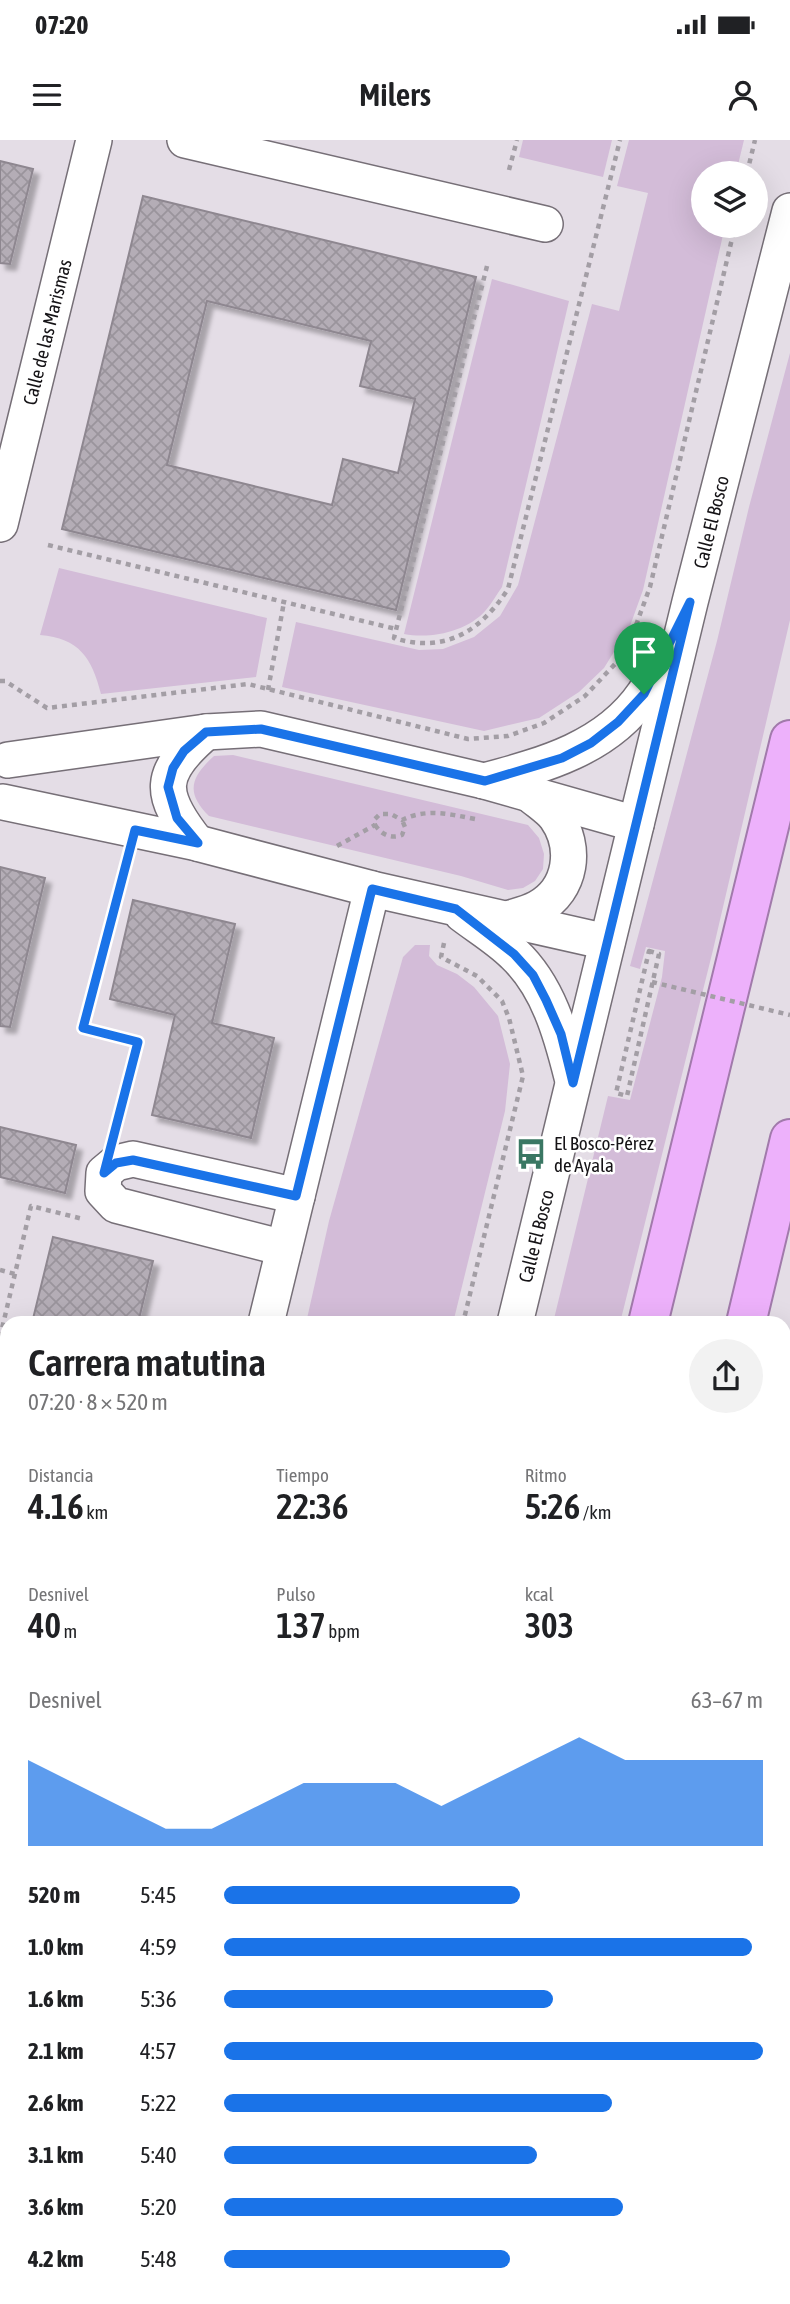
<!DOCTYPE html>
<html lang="es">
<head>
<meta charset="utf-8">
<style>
	body { margin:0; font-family:"Asap Condensed",sans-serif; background:#f2f2f2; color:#202124; height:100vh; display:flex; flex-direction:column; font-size:26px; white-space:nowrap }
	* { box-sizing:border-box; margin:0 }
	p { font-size:23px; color:#757577 }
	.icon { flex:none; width:38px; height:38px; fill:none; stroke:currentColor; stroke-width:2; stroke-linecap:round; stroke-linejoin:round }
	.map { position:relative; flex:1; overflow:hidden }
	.details { position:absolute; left:0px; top:1176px; width:791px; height:989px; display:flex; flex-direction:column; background:#fff; border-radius:21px 21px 0 0; box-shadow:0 7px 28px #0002 }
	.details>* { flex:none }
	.buttons { position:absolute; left:691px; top:21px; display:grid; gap:14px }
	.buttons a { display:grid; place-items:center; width:77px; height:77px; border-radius:50%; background:#fff; box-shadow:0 7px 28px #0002; font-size:35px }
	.pin { position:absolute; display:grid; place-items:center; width:60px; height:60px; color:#fff; margin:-72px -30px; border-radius:50% 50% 50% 0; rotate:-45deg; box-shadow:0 0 7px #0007 }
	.pin .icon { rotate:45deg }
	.round { display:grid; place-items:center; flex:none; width:74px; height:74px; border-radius:37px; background:#f2f2f2 }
	.headline { display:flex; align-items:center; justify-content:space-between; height:119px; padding:0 28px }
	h1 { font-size:38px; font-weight:600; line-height:52px }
	.metrics { display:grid; grid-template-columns:repeat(3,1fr); gap:10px; height:119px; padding:7px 28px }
	.metrics div { display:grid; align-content:center }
	.metrics b { font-size:35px; font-weight:600 }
	.metrics small { font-size:19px; font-weight:400 }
	.metrics p { font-size:19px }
	.chart { height:196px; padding:14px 28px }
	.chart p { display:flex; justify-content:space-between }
	.chart svg { width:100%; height:126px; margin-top:7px; fill:#1a73e8; opacity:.7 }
	ul { padding:0 28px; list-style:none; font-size:23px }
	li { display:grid; grid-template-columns:112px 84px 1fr; align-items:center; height:52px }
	li i { height:18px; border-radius:9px; background:#1a73e8 }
	.status { display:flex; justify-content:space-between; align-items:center; height:49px; padding:0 35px; background:#fff; direction:ltr }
	.status svg { height:19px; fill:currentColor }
	header { display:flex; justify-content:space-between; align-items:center; height:91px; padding:0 28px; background:#fff; font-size:32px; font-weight:600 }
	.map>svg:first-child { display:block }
	.green { fill:#d3bcd8 }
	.building { fill:url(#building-cross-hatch); stroke:#8e8790; stroke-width:2; fill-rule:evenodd; filter:url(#shadow) }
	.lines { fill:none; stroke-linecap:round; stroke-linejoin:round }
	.street-casing { stroke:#766f77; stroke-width:38 }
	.highway-casing { stroke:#a17aab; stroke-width:42 }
	.path { stroke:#a39ea5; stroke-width:4.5; stroke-dasharray:5 5; stroke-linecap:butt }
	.street { stroke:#fff; stroke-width:35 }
	.highway { stroke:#edb1fb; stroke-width:38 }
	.path-bridge { stroke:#a39ea5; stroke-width:4.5; stroke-dasharray:5 5; stroke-linecap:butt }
	.route-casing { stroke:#fff; stroke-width:14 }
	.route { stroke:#1a73e8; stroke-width:9 }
	.labels { text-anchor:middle; stroke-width:5; stroke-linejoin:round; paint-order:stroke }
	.street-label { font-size:19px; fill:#151316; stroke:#fff }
	.poi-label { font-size:19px; fill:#151316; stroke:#fff; text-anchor:start }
</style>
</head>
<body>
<div class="status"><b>07:20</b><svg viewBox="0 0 49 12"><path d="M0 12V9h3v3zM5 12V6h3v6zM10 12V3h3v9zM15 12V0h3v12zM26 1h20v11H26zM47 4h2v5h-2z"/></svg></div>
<header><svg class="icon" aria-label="menu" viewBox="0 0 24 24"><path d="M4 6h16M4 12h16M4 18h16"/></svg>Milers<svg class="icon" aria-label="person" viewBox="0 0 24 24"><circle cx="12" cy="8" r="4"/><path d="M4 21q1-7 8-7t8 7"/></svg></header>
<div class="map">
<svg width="790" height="2164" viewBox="0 0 790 2164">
	<defs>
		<pattern id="building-cross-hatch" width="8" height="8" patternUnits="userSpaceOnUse" patternTransform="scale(1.75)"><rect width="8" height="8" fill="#b4adb6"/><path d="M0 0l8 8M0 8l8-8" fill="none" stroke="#9a949c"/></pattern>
		<filter id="shadow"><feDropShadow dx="6" dy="6" stdDeviation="2" flood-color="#0004"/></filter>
	</defs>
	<rect width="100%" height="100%" fill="#e4dde6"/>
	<!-- green -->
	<g class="green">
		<polygon points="523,0 612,0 603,37 519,17"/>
		<polygon points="629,0 744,0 736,33 704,33 704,86 725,86 643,450 630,486 604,528 579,552 539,578 484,591 282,547 296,482 419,510 443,509 474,497 500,476 518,445 592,164 619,171 648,53 617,46"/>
		<path d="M492,139l77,22 -67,286c-5,7 -10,16 -16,23 -19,22 -55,29 -82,24z"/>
		<polygon points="790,213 790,480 713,810 620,1183 553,1183 608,956 630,960 662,837 665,811 646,807 640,829 630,826 717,501 749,367"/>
		<path d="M59,428l208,50 -11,59 -155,17c-9,-36 -22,-56 -61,-59z"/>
		<path d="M233,615l295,70 11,13 5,16 -1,15 -8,12 -12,7 -15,2 -47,-14 -252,-60c-24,-24 -18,-39 5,-60z"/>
		<polygon points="415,805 430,805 429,816 437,825 457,834 474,847 498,876 510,924 505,971 453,1183 306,1183 329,1081 403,817"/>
		<polygon points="790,2013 790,2164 750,2164 751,2158 784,2158 784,2036"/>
		<polygon points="94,2158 213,2158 212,2164 93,2164"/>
	</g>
	<!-- building -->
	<g class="building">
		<polygon points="0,21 33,29 10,124 0,123"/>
		<path d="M143,56l333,81 -80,333 -334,-81zM207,161l164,40 -11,45 55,13 -17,74 -55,-14 -11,46 -165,-40z"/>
		<polygon points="0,727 45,738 10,887 0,886"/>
		<polygon points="133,760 235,784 212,883 274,898 251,998 152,975 175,875 110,859"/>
		<polygon points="0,987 76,1005 65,1053 0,1037"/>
		<polygon points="53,1097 153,1121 138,1183 32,1183"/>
	</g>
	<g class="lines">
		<defs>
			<g id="street">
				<polyline points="185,0 545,84"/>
				<polyline points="0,384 94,0"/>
				<polyline points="8,620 206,592 261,589 484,641 636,684"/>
				<path d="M484,641c60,-16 123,-33 160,-87 8,-11 13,-26 19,-39"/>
				<polyline points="3,662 197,703 372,749 607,802"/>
				<path d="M197,703c-39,-49 -40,-69 9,-111"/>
				<path d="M462,774c17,13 37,25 52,40 34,32 47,79 58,123"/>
				<path d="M507,779c10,-3 22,-6 31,-11 34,-19 39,-61 18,-91 -6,-8 -17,-15 -25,-22"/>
				<polyline points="284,1108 116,1065 103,1051 104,1033 116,1023 133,1019 297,1056"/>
				<polyline points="266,1183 372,749"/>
				<polyline points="515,1183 690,462 790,71"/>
				<polyline points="0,1361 7,1353"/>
				<polyline points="0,1387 7,1394"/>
				<polyline points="0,1700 7,1702"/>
				<polyline points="0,1753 7,1755"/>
				<polyline points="0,2068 7,2070"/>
				<polyline points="274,2164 276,2158"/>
			</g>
			<g id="highway">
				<polyline points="648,1183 790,600"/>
				<polyline points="746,1183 790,999"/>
				<polyline points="784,1410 790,1385"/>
				<polyline points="784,1887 790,1861"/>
				<polyline points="410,2164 412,2158"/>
				<polyline points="509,2164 511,2158"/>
				<polyline points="601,2164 603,2158"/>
				<polyline points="713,2164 714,2158"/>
			</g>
		</defs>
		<!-- street casing -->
		<use href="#street" class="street-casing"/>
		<!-- highway casing -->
		<use href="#highway" class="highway-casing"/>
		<!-- path -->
		<g class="path">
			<polyline points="509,30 517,0"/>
			<polyline points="747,33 755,0"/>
			<path d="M487,126l-93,372c51,16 87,-7 114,-49l112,-449"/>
			<polyline points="48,405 396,489"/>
			<polyline points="0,541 5,541 47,568 248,544 468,599 508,596 544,583 585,556 615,524 632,496 650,447 735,86"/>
			<polyline points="268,550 284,462"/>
			<path d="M375,685c7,10 16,14 27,10l3,-8 -3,-7"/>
			<path d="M337,706l38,-21 -1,-5 6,-6h11l11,6c25,-12 47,-6 73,-1"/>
			<polyline points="444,803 441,817 477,836 502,861 509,878 523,936 463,1183"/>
			<polygon points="649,811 659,814 627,956 616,953"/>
			<polyline points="115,991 138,902 83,888 127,721"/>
			<polyline points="0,1130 15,1134"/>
			<polyline points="0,1197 31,1066 83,1079"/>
			<polyline points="0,1203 7,1205"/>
			<polyline points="784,2067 790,2044"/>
			<polyline points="784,2094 790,2096"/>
			<polyline points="784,2111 790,2112"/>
			<polyline points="85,2164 87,2158"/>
			<polyline points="224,2164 225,2158"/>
		</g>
		<!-- street -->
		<use href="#street" class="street"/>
		<!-- highway -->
		<use href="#highway" class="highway"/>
		<!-- path-bridge -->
		<polyline class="path-bridge" points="652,842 790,875"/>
	</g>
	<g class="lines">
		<defs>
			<polygon id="route" points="690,462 573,943 561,894 546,860 533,835 514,814 456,769 372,749 296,1056 133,1020 116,1023 104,1033 138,902 83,888 135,690 198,703 177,678 168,647 173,628 184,611 206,592 261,589 485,641 562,618 591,603 618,582 644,554"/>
		</defs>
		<!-- route casing -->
		<use href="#route" class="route-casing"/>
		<!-- route -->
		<use href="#route" class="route"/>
	</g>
	<!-- icons -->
	<defs>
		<symbol id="bus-bare" viewBox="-9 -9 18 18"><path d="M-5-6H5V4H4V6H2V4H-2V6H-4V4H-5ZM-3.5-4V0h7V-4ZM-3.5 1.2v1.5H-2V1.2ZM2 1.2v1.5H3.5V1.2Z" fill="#3a7763" stroke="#fff" stroke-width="2.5" paint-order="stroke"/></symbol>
	</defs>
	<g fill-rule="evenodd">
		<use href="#bus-bare" x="509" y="992" width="44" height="44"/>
	</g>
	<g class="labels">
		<!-- street labels -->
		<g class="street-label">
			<text transform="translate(47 192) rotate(-76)" y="7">Calle de las Marismas</text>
			<text transform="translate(711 382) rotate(-76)" y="7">Calle El Bosco</text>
			<text transform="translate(536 1096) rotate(-76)" y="7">Calle El Bosco</text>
		</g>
		<!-- poi labels -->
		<g class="poi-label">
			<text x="554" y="1010">El Bosco-Pérez<tspan x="554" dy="22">de Ayala</tspan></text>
		</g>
	</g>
</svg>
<div class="buttons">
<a><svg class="icon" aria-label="layers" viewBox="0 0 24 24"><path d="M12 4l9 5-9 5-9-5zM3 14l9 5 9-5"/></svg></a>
</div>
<div class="pin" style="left:644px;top:554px;background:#1e9e55"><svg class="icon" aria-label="arrive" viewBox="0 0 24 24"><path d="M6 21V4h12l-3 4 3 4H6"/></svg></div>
<section class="details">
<div class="headline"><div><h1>Carrera matutina</h1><p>07:20 · 8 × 520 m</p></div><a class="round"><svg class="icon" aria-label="share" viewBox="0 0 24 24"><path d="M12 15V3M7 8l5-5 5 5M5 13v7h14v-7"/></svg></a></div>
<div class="metrics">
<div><p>Distancia</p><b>4.16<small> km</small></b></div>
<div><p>Tiempo</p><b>22:36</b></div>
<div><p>Ritmo</p><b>5:26<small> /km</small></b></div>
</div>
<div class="metrics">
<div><p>Desnivel</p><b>40<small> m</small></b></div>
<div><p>Pulso</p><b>137<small> bpm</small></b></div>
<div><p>kcal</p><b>303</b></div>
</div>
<div class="chart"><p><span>Desnivel</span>63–67 m</p>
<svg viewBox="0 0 160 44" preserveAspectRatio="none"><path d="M0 44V14L10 22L20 30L30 38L40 38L50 30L60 22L70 22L80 22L90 30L100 22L110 14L120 6L130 14L140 14L150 14L160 14V44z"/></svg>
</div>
<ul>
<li><b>520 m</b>5:45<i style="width:55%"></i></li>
<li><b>1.0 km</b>4:59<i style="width:98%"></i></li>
<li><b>1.6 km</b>5:36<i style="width:61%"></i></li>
<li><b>2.1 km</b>4:57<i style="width:100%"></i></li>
<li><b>2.6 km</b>5:22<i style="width:72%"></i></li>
<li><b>3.1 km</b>5:40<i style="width:58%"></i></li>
<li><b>3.6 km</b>5:20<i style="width:74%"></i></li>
<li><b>4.2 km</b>5:48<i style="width:53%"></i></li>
</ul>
</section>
</div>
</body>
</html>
